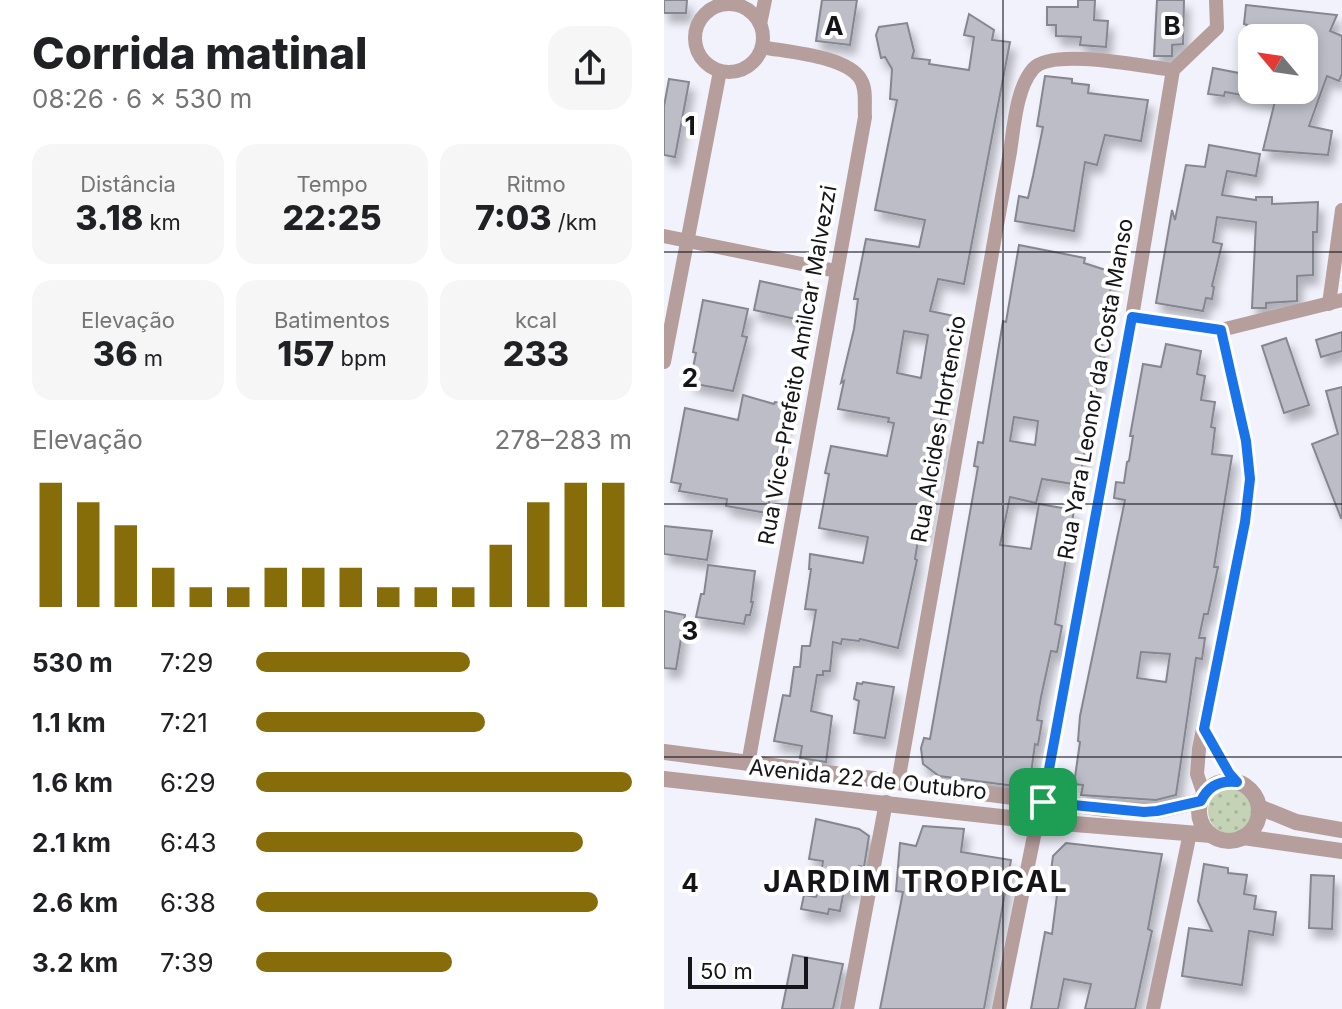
<!DOCTYPE html>
<html lang="pt">
<head>
<meta charset="utf-8">
<style>
	body { margin:0; font-family:Inter,sans-serif; background:#f6f6f6; color:#202124; height:100vh; display:flex; flex-direction:column; font-size:30px; white-space:nowrap }
	* { box-sizing:border-box; margin:0 }
	p { font-size:26px; color:#757577 }
	.icon { flex:none; width:44px; height:44px; fill:none; stroke:currentColor; stroke-width:2; stroke-linecap:round; stroke-linejoin:round }
	.map { position:relative; flex:1; overflow:hidden }
	.panel { display:flex; flex-direction:column; background:#fff; width:664px }
	.panel>* { flex:none }
	.needle { width:52px; rotate:299deg }
	.fabs { position:absolute; left:574px; top:24px; display:grid; gap:16px }
	.fabs a { display:grid; place-items:center; width:80px; height:80px; border-radius:16px; background:#fff; box-shadow:0 4px 12px #0003; font-size:40px }
	.scale { position:absolute; left:24px; bottom:20px; width:120px; box-sizing:border-box; padding-left:8px; border:4px solid #151519; border-top:0; font-size:22px; line-height:28px; white-space:nowrap; color:#151519; -webkit-text-stroke:6px #fff; paint-order:stroke }
	.pin { position:absolute; display:grid; place-items:center; width:68px; height:68px; color:#fff; margin:-34px; border-radius:16px; box-shadow:0 4px 12px #0006 }
	.round { display:grid; place-items:center; flex:none; width:84px; height:84px; border-radius:24px; background:#f6f6f6 }
	.headline { display:flex; align-items:center; justify-content:space-between; height:136px; padding:0 32px }
	h1 { font-size:44px; font-weight:800; line-height:60px }
	.stats { display:grid; grid-template-columns:repeat(3,1fr); gap:12px; height:136px; padding:8px 32px }
	.stats div { display:grid; align-content:center; border-radius:20px; background:#f6f6f6; text-align:center }
	.stats b { font-size:34px; font-weight:800 }
	.stats small { font-size:22px; font-weight:400 }
	.stats p { font-size:22px }
	.chart { height:224px; padding:16px 32px }
	.chart p { display:flex; justify-content:space-between }
	.chart svg { width:100%; height:144px; margin-top:8px; stroke:#876c0a; stroke-width:6 }
	ul { padding:0 32px; list-style:none; font-size:26px }
	li { display:grid; grid-template-columns:128px 96px 1fr; align-items:center; height:60px }
	li i { height:20px; border-radius:10px; background:#876c0a }
	main { display:flex; flex:1; min-height:0 }
	.map>svg:first-child { display:block }
	.grass { fill:url(#grass-dots) }
	.building { fill:#bdbdc8; stroke:#868690; stroke-width:2; fill-rule:evenodd; filter:url(#shadow) }
	.lines { fill:none; stroke-linecap:round; stroke-linejoin:round }
	.minor { stroke:#b59e9c; stroke-width:14 }
	.tertiary { stroke:#b59e9c; stroke-width:16 }
	.route-casing { stroke:#fff; stroke-width:16 }
	.route { stroke:#1a73e8; stroke-width:10 }
	.grid { fill:none; stroke:#151519; stroke-width:2; stroke-opacity:0.55 }
	.labels { text-anchor:middle; stroke-width:8; stroke-linejoin:round; paint-order:stroke }
	.street-label { font-size:22px; fill:#151519; stroke:#fff }
	.district-label { font-size:30px; font-weight:bold; letter-spacing:2px; fill:#151519; stroke:#fff }
	.grid-label { font-size:26px; text-anchor:middle; font-weight:bold; fill:#151519; stroke:#fff; stroke-width:8; stroke-linejoin:round; paint-order:stroke }
</style>
</head>
<body>
<main>
<section class="panel">
<div class="headline"><div><h1>Corrida matinal</h1><p>08:26 · 6 × 530 m</p></div><a class="round"><svg class="icon" aria-label="share" viewBox="0 0 24 24"><path d="M12 15V3M7 8l5-5 5 5M5 13v7h14v-7"/></svg></a></div>
<div class="stats">
<div><p>Distância</p><b>3.18<small> km</small></b></div>
<div><p>Tempo</p><b>22:25</b></div>
<div><p>Ritmo</p><b>7:03<small> /km</small></b></div>
</div>
<div class="stats">
<div><p>Elevação</p><b>36<small> m</small></b></div>
<div><p>Batimentos</p><b>157<small> bpm</small></b></div>
<div><p>kcal</p><b>233</b></div>
</div>
<div class="chart"><p><span>Elevação</span>278–283 m</p>
<svg viewBox="0 0 160 44" preserveAspectRatio="none"><path d="M5 44V6M15 44V12M25 44V19M35 44V32M45 44V38M55 44V38M65 44V32M75 44V32M85 44V32M95 44V38M105 44V38M115 44V38M125 44V25M135 44V12M145 44V6M155 44V6"/></svg>
</div>
<ul>
<li><b>530 m</b>7:29<i style="width:57%"></i></li>
<li><b>1.1 km</b>7:21<i style="width:61%"></i></li>
<li><b>1.6 km</b>6:29<i style="width:100%"></i></li>
<li><b>2.1 km</b>6:43<i style="width:87%"></i></li>
<li><b>2.6 km</b>6:38<i style="width:91%"></i></li>
<li><b>3.2 km</b>7:39<i style="width:52%"></i></li>
</ul>
</section>
<div class="map">
<svg width="678" height="1009" viewBox="0 0 678 1009">
	<defs>
		<pattern id="grass-dots" width="8" height="8" patternUnits="userSpaceOnUse" patternTransform="scale(2)"><rect width="8" height="8" fill="#c4d3b5"/><path d="M2 2h.1M6 6h.1" fill="none" stroke="#a8b49b" stroke-width="1.8" stroke-linecap="round"/></pattern>
		<filter id="shadow"><feDropShadow dx="5" dy="9" stdDeviation="4" flood-color="#0004"/></filter>
	</defs>
	<rect width="100%" height="100%" fill="#f2f2fd"/>
	<!-- grass -->
	<circle class="grass" cx="567" cy="811" r="23"/>
	<!-- building -->
	<g class="building">
		<polygon points="0,0 23,0 22,13 0,13"/>
		<polygon points="158,0 193,0 186,45 152,41"/>
		<polygon points="414,0 431,0 430,20 444,21 442,47 416,45 417,37 392,36 392,25 383,25 383,7 414,7"/>
		<polygon points="493,0 520,0 519,44 508,45 508,56 490,56"/>
		<polygon points="582,5 673,15 666,31 678,36 678,74 675,81 663,76 645,126 668,131 664,155 599,150 611,101 561,92 560,96 544,94 549,68 575,73 584,41 588,42 588,92 588,90 640,90 640,38 579,38 583,25 580,24"/>
		<path d="M305,14l25,16 -2,10 18,2 -46,242 -26,-5 -8,32 29,6 -21,119 6,2 -6,26 -3,-1 -5,25 3,1 -8,46 -6,-1 -4,25 2,1 -19,88 -38,-9 -1,2 -17,-2 -1,5 -8,-2 -3,29h-7v4h-6l-6,36 21,5 -6,46 -26,-4 2,-12 -28,-5 9,-46 7,1 4,-29h6l2,-21h8l6,-36 -11,-1 6,-40h-2l1,-15 53,9 5,-26 -49,-9 10,-54 -4,-1 6,-27 56,10 7,-33 -6,-1 1,-4 -51,-9 6,-28 -3,2 13,-54 4,-30h-4l12,-60 53,8 6,-27 -50,-10 22,-110 -7,-1 2,-30 -7,-12 -4,1 -5,-23 3,-8 28,-4 7,28 -2,7 18,2 -1,4 40,6 5,-33 -10,-2zM240,331l24,4 -7,43 -24,-5z"/>
		<polygon points="381,76 408,79 408,83 425,85 424,93 484,100 477,141 441,135 433,165 421,162 410,231 351,221 355,196 364,198 369,176 379,127 373,126"/>
		<polygon points="5,79 25,82 11,157 0,155 0,106"/>
		<polygon points="545,145 596,154 592,176 563,171 558,195 592,200 592,197 608,197 608,204 654,202 653,232 649,232 649,275 633,276 633,301 602,303 602,308 588,308 592,222 553,217 549,242 558,244 548,286 550,287 548,299 542,298 539,311 492,303 508,210 511,220 522,165 541,167"/>
		<path d="M355,245l66,13 -1,5 31,10 -5,19 -10,66h4l-13,50 -12,77 -37,-6 -6,24 -26,-6 -10,48 31,4 8,-45 35,6 -19,114 7,2 -5,26 -6,-1 -10,46 -4,23 5,1 -4,24 -3,-1 -6,44 -90,-12 -16,-12 -2,-16 3,-10 6,1 48,-272 -4,-1 4,-24 5,1 20,-122 3,1zM350,417l24,4 -3,24 -25,-4z"/>
		<polygon points="96,281 142,291 136,320 90,310"/>
		<polygon points="39,300 84,309 78,336 83,337 69,391 26,383 32,353 29,352"/>
		<polygon points="678,332 678,351 657,357 652,340"/>
		<polygon points="622,338 645,405 620,413 598,346"/>
		<path d="M502,344l35,7 -4,23 8,2 -4,24 14,2 -4,25 4,1 -3,26 20,2 -18,111h4l-10,47h-4l-5,24h6l-3,21 -6,-1 -20,137 -20,5 -75,-5 2,-10 -9,-1 6,-42 -2,-1 2,-25 45,-216 -11,-2 2,-16 8,1 3,-21 2,-1 4,-25h-3l13,-72 18,3zM477,652l29,2 -4,28 -29,-4z"/>
		<polygon points="678,387 678,518 677,518 648,444 674,434 662,391"/>
		<polygon points="79,395 110,404 111,402 126,404 118,432 103,513 62,506 63,499 15,491 17,484 7,482 21,408 74,420"/>
		<polygon points="0,526 48,531 43,560 0,554"/>
		<polygon points="44,565 91,571 87,602 89,602 86,615 82,615 80,624 32,617 37,594 40,594"/>
		<polygon points="0,611 21,615 12,669 0,668"/>
		<polygon points="199,682 230,687 221,738 190,733 195,701 190,699 193,683 198,684"/>
		<polygon points="152,819 195,829 205,836 200,867 195,866 190,892 180,890 176,911 165,909 164,914 137,909 140,895 152,897 154,892 159,861 145,859"/>
		<polygon points="259,826 300,829 297,852 347,860 320,1009 216,1009 239,892 232,891 236,843 252,846"/>
		<polygon points="402,843 498,854 484,929 488,931 471,1009 421,1009 427,984 400,979 394,1009 367,1009 381,932 388,934 394,887 385,886 389,856"/>
		<polygon points="540,864 564,868 564,873 583,875 580,894 592,896 590,909 612,912 609,935 585,931 578,985 518,976 525,928 548,931 534,901"/>
		<polygon points="647,875 670,876 668,929 645,928"/>
		<polygon points="129,955 179,964 169,1009 118,1009"/>
	</g>
	<g class="lines">
		<!-- minor -->
		<g class="minor">
			<circle cx="65" cy="38" r="34"/>
			<polyline points="96,24 101,0"/>
			<polyline points="0,236 172,271"/>
			<polyline points="665,304 678,210"/>
			<polyline points="468,317 557,330 678,300"/>
			<polyline points="0,362 56,71"/>
			<polyline points="540,729 565,773 573,782"/>
			<path d="M84,764l117,-647c-1,-12 2,-27 -4,-37 -13,-24 -74,-28 -99,-33"/>
			<path d="M234,782l112,-630c4,-25 6,-63 23,-83 19,-22 112,-2 140,1"/>
			<polyline points="540,795 533,774 535,749 581,522 586,479 582,441 557,330"/>
			<polyline points="379,802 468,317 509,70 553,28 552,0"/>
			<polyline points="183,1009 222,802"/>
			<polyline points="335,1009 373,821"/>
			<polyline points="489,1009 526,833"/>
		</g>
		<!-- tertiary -->
		<g class="tertiary">
			<polyline points="0,752 442,809 493,811 537,801"/>
			<polyline points="0,779 373,821 547,835"/>
			<circle cx="565" cy="811" r="30"/>
			<polyline points="595,807 632,822 678,830"/>
			<polyline points="579,837 678,851"/>
		</g>
	</g>
	<g class="lines">
		<defs>
			<path id="route" d="M468,317l89,13 25,111 4,38 -5,43 -41,207 25,44 8,9c-17,-2 -29,4 -36,19l-44,10 -13,1 -101,-10z"/>
		</defs>
		<!-- route casing -->
		<use href="#route" class="route-casing"/>
		<!-- route -->
		<use href="#route" class="route"/>
	</g>
	<!-- grid -->
	<path class="grid" d="M339,0v1009M0,252h678M0,504h678M0,757h678"/>
	<g class="labels">
		<!-- street labels -->
		<g class="street-label">
			<text transform="translate(133 365) rotate(-80)" y="8">Rua Vice-Prefeito Amilcar Malvezzi</text>
			<text transform="translate(431 389) rotate(-80)" y="8">Rua Yara Leonor da Costa Manso</text>
			<text transform="translate(274 429) rotate(-80)" y="8">Rua Alcides Hortencio</text>
			<text transform="translate(204 779) rotate(6)" y="8">Avenida 22 de Outubro</text>
		</g>
		<!-- district labels -->
		<g class="district-label">
			<text x="252" y="892">JARDIM TROPICAL</text>
		</g>
	</g>
	<g class="grid-label">
		<text x="170" y="35">A</text>
		<text x="508" y="35">B</text>
		<text x="26" y="135">1</text>
		<text x="26" y="387">2</text>
		<text x="26" y="640">3</text>
		<text x="26" y="892">4</text>
	</g>
</svg>
<div class="fabs">
<a><svg class="needle" viewBox="-14 -14 28 28"><path d="M0-13l5 13h-10z" fill="#e53935"/><path d="M0 13l5-13h-10z" fill="#757577"/></svg></a>
</div>
<div class="scale">50 m</div>
<div class="pin" style="left:379px;top:802px;background:#1e9e55"><svg class="icon" aria-label="arrive" viewBox="0 0 24 24"><path d="M6 21V4h12l-3 4 3 4H6"/></svg></div>
</div>
</main>
</body>
</html>
